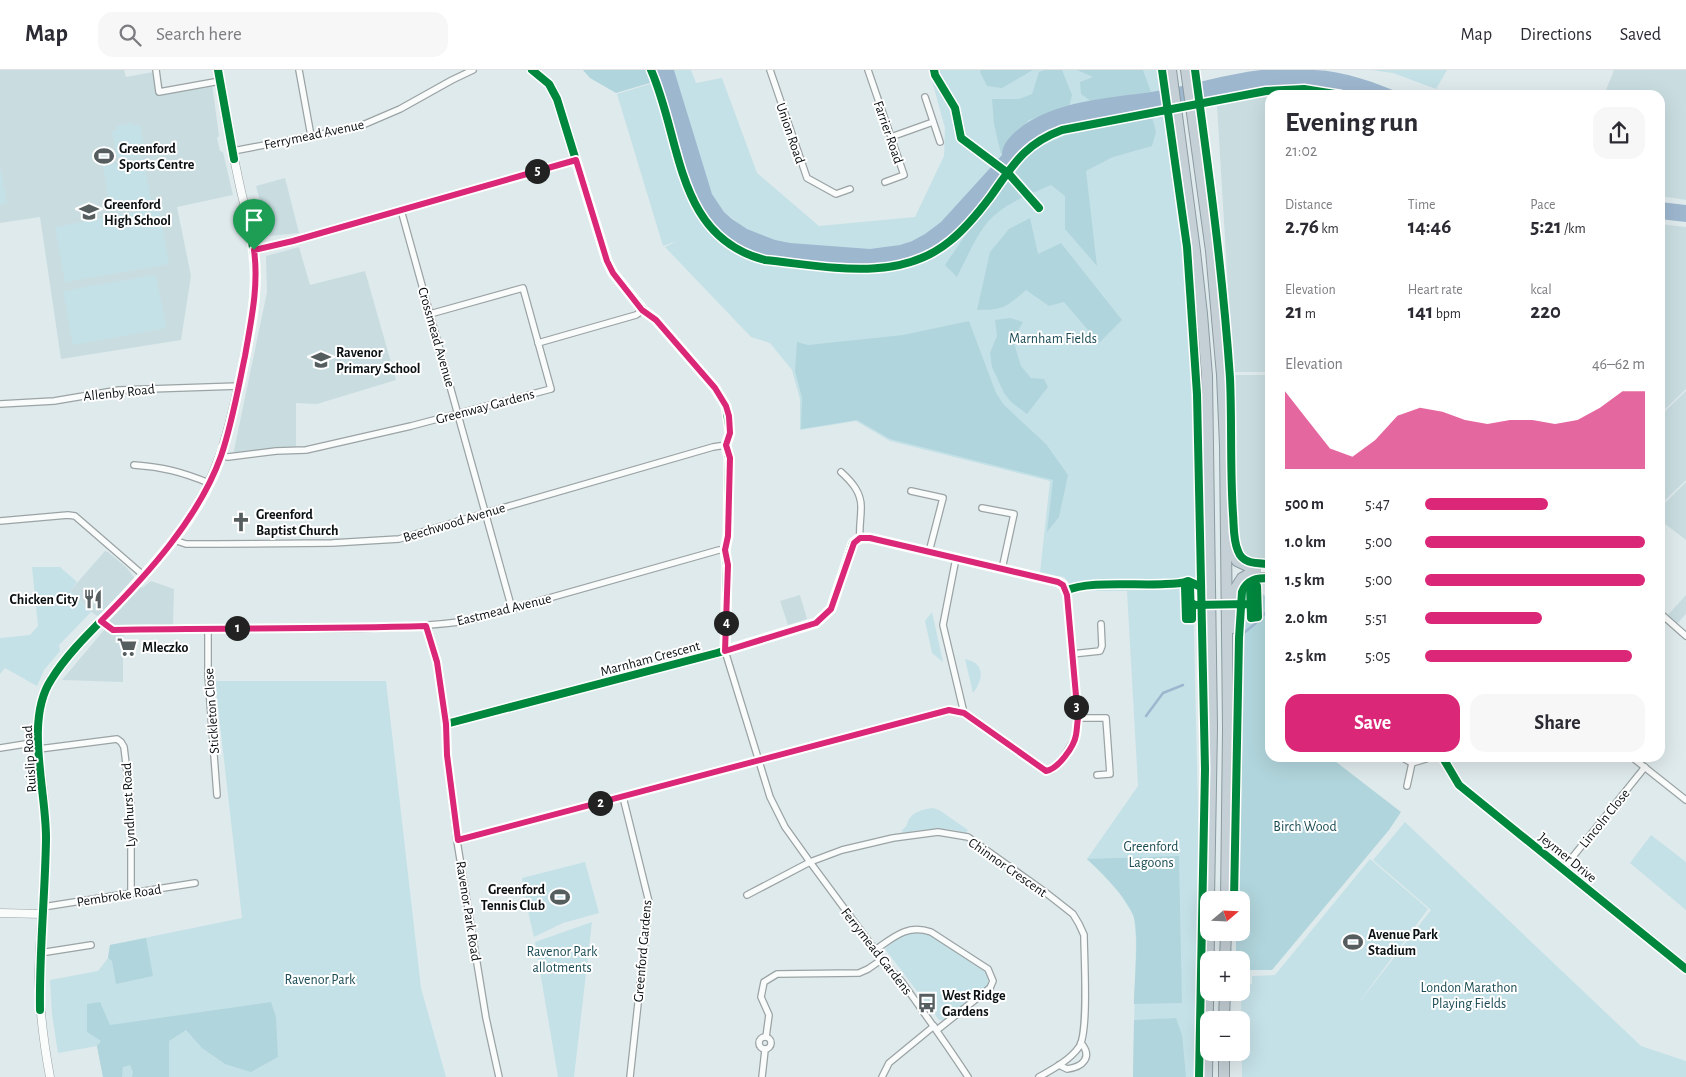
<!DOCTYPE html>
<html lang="en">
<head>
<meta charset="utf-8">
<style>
	body { margin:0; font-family:"Alegreya Sans",sans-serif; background:#f7f7f7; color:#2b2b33; height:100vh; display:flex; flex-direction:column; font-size:19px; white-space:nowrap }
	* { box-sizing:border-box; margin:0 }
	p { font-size:16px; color:#7c7c81 }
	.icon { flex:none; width:28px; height:28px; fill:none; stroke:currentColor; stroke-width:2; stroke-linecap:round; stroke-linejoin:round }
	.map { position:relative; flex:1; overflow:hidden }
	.drawer { position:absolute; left:1265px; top:20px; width:400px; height:672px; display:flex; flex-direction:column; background:#fff; border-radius:15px; box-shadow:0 5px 20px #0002 }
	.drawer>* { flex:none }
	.needle { width:32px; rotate:71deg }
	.fabs { position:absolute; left:1200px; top:821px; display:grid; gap:10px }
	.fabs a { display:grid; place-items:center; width:50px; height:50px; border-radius:10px; background:#fff; box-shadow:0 5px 20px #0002; font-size:25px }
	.pin { position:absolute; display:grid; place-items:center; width:42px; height:42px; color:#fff; margin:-51px -21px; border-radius:50% 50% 50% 0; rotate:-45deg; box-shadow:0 0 5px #0007 }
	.pin .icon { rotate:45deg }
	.km { position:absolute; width:25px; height:25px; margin:-12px; border-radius:50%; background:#222; color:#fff; font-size:14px; line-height:25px; text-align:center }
	.round { display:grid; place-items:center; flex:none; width:52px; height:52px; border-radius:15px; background:#f7f7f7 }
	.overview { display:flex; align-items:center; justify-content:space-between; height:85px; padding:0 20px }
	h1 { font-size:28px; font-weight:700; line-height:38px }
	.stats { display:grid; grid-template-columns:repeat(3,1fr); gap:8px; height:85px; padding:5px 20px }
	.stats div { display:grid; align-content:center }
	.stats b { font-size:21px; font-weight:700 }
	.stats small { font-size:14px; font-weight:400 }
	.stats p { font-size:14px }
	.chart { height:140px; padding:10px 20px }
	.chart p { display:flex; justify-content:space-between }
	.chart svg { width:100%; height:90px; margin-top:5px; fill:#db2777; opacity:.7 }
	.cta { display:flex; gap:10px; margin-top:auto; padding:10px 20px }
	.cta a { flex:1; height:58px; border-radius:15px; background:#db2777; color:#fff; font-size:20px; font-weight:700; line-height:58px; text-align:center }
	.cta a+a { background:#f7f7f7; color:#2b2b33 }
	ul { padding:0 20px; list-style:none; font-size:16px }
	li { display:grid; grid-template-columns:80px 60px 1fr; align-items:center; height:38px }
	li i { height:12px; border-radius:6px; background:#db2777 }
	header { display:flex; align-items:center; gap:30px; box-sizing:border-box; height:70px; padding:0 25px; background:#fff; border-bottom:1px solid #e1e1e2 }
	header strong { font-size:24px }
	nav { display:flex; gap:28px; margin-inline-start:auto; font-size:18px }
	.search { width:350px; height:45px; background:#f7f7f7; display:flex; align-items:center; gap:12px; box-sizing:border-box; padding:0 18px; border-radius:15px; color:#7c7c81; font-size:19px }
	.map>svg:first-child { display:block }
	.built { fill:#c9dde1 }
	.green { fill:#c4e1e7 }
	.forest { fill:#b1d5dc }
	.water { fill:#9db7cf }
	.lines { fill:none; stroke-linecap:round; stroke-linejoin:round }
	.stream { stroke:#9db7cf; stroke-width:2.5 }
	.street-casing { stroke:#9ba3a4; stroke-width:8 }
	.secondary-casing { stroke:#9ba3a4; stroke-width:9 }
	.highway-casing { stroke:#8a9ba1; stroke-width:12 }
	.street { stroke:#fafcfc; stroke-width:5.5 }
	.secondary { stroke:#fafcfc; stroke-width:8 }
	.highway { stroke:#c5d0d6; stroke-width:10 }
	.cycleway-casing { stroke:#fff; stroke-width:11 }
	.cycleway { stroke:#00873e; stroke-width:8 }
	.route-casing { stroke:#fff; stroke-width:10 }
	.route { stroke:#db2777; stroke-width:6 }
	.labels { text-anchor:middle; stroke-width:4; stroke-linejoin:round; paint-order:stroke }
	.street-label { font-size:14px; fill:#0b1113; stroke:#fff }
	.poi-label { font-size:14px; font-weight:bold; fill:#0b1113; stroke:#fff; text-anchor:start }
	.park-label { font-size:14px; fill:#1a4b54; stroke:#fff }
</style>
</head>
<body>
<header>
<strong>Map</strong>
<div class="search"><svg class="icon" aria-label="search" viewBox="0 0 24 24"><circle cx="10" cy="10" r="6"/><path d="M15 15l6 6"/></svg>Search here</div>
<nav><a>Map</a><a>Directions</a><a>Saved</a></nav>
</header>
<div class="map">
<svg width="1686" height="1007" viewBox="0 0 1686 1007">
	<rect width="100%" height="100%" fill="#dfeaec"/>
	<!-- built -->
	<g class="built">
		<polygon points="0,0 124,0 126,7 159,1 164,22 212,13 219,66 217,68 220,81 223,82 233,125 177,137 191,206 181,270 61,289 40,147 0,153"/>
		<polygon points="1614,0 1686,0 1686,130 1660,126 1660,25 1604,25"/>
		<polygon points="1270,27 1270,302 1233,302 1217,35 1242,29"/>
		<polygon points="285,108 299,163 269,166 256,116"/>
		<polygon points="1660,154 1686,157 1686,319 1660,344"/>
		<polygon points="299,177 310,215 365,201 396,310 317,334 296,333 296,379 233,385 267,222 266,186"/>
		<polygon points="1233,305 1270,305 1270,489 1244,488 1239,483 1236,474"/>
		<polygon points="1686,321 1686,410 1660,435 1660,346"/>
		<polygon points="1686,412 1686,470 1660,450 1660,438"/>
		<polygon points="105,481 108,482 127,498 142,518 151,511 174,519 173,556 128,555 123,567 123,612 62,610 110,553 91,542 70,521"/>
		<polygon points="800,525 807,549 788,555 780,531"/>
		<polygon points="1686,525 1686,544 1676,555 1667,546"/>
	</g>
	<!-- green -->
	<g class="green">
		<polygon points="674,0 691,0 696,13 722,8 757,103 819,156 915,147 944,86 945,58 929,0 1161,0 1165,22 1080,36 1001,89 931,163 886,181 795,177 752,164 724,142 712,124 707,110"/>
		<polygon points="1372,0 1447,0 1436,19 1393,3"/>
		<path d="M653,13l37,116h2c9,22 25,42 46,53 21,11 44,12 66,14 55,5 102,12 149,-25 37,-29 50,-80 93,-103 15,-8 35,-9 51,-12 23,-4 45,-10 67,-13l21,134 10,130 5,213h-7l7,305 -4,182h-63l3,-137 -2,-24 -15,-24 -17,-19 -15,-14 51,-73 -11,-195h-52l-11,-14 -24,-4 10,-92 -160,-40 -34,-20 -56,9v-31l-8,-29 -22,-27 -19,-6 -86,-90 12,-6 -14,5 -46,-152z"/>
		<polygon points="133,53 134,56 140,55 145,81 139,82 140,86 123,89 122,86 117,87 112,61 117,60 117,56"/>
		<polygon points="143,88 151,130 110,137 103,96"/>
		<polygon points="0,98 4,114 1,116 4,116 7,133 0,134"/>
		<polygon points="159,138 169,194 65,212 55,157"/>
		<polygon points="156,205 166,258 73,275 63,221"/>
		<polygon points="32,497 60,497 77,512 70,521 91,542 59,575 60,581 44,600 37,616 5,598 0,604 0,568 30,565 38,556"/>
		<polygon points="932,542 943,592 932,583 925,551"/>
		<path d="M965,589c20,4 19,20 8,34z"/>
		<polygon points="215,611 386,611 421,918 446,1007 103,1007 97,976 58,983 52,945 50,910 98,901 108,888 110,875 242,848"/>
		<path d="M933,738l6,2 29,20 -2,3c-23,-7 -40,-4 -63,0l-1,-3c4,-3 5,-5 6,-9 4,-9 16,-12 25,-13z"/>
		<polygon points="1405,752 1641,976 1686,991 1686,1007 1242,1007 1241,914 1252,914 1252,906 1275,905 1370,789 1428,839 1354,939 1431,840 1373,790"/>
		<polygon points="1651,765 1686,792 1686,840 1630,793"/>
		<polygon points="585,792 599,843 563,853 534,867 529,846 522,808"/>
		<polygon points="592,852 574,1007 558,1007 535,872"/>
		<path d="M910,863h11l10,3 53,35c5,7 5,10 2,17l-43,33 -4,-1 -54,-71c6,-8 16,-12 25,-16z"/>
	</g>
	<!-- forest -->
	<g class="forest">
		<polygon points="583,0 648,0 653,12 616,23 590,8"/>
		<polygon points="981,0 1033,0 1002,18 987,16 980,2"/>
		<polygon points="1045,0 1062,0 1072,25 1069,37 1029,50 1001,84 994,54 992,29 1019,29 1032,24 1039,2"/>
		<polygon points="1077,0 1143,0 1151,22 1092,32 1081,24 1080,12 1093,7"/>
		<path d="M1152,47l4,15 -4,14 -39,11 -27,14 11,95 -32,-37v-33l-14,-11c-18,8 -40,16 -55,29 -17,13 -29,44 -39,63l-12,-12 26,-38 59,-76 38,-17z"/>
		<path d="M1030,148l8,36 23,-11 61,77 -23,23 -35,-41 -15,4 -23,-16c-20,17 -21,20 -49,20l13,-58 19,-23z"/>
		<polygon points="1010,248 1023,252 1013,270 1021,296 1031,308 1044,309 1048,317 1027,344 1011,332 1004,323 992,297 990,283 997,266 995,250"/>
		<polygon points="969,251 996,323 1004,335 1046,374 1068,405 1059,447 1047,462 1053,410 890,369 857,350 801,359 802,328 795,301 797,272 808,275 903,265"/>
		<polygon points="1259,521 1270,530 1270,688 1331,688 1401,742 1389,760 1272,900 1241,900 1241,890 1236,890 1236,863 1241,862 1241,830 1237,830 1239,568 1242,550 1260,549"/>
		<path d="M1179,786l3,147 -48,1c0,-20 6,-72 -1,-89 -7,-18 -31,-42 -46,-56z"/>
		<polygon points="146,868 153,906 116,914 112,891 108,888 110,875"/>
		<polygon points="100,932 110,955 271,932 276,947 278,987 251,1002 225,994 202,978 186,960 169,971 169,1007 132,1007 133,1002 130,995 123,997 122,1007 103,1007 97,976 101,971 87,962 87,934"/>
		<polygon points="1176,948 1182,965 1186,1007 1133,1007 1134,950"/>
	</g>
	<!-- water -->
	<g class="water">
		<path d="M655,0h19l38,124 12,18 8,7 15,10 28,11 15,3 80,6 30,-4 12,-4 13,-7 16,-12 61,-67c0,-9 5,-15 12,-22 38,-34 95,-34 143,-42 35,-6 69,-17 104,-21 17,0 36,0 53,0 32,1 62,13 91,25h-50l-50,-10 -39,2 -209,43c-6,3 -14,5 -20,9 -22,16 -34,35 -49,57 -13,18 -29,36 -46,50 -7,5 -16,8 -24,11 -31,13 -49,11 -81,8 -25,-1 -69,-2 -90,-12 -68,-31 -67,-122 -92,-183z"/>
		<polygon points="1660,132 1686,135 1686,152 1660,149"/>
	</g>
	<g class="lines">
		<!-- stream -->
		<g class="stream">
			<polyline points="1245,562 1256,553 1270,538"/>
			<polyline points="1146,646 1163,623 1183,615"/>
		</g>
		<defs>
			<g id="street">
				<polyline points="156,0 159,22 220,11"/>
				<polyline points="299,0 311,66"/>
				<path d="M532,0l17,14 8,15 50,162 6,12 30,37 13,10 59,68 11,18 4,27 -4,12 3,13 -1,78 -3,14 2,15 -2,86 45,146 15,30 25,35 65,88c7,13 18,21 27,32 23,32 45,63 66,95"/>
				<polyline points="770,0 807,108 836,124 850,119"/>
				<polyline points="868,0 904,105 885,112"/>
				<polyline points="925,27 940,72"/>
				<polyline points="891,67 933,52"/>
				<polyline points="233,81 358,57 400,39 452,10 473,0"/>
				<polyline points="401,140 512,539"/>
				<polyline points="254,180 293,171 576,90"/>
				<polyline points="538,273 636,245 643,240"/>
				<polyline points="0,334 54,331 119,320 239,316"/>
				<polyline points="221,386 228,387 276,381 306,380 411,356 551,319 523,218 430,244"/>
				<path d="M134,395c29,2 48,7 75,18"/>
				<path d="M841,402c11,10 21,21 20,37 0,10 -2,18 -1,29"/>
				<polyline points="911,421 943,428 929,482"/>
				<polyline points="982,438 1014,444 1002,499"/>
				<polyline points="0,451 68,445 75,446 143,505"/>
				<polyline points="174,470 186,474 216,474 332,473 399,469 485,443 713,377 726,375"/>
				<polyline points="956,488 943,555 964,643"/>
				<polyline points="1256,500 1270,499"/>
				<polyline points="1660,543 1686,566"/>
				<path d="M101,551l12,9c32,-1 64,-2 96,-2 86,0 173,4 259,-7l251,-71h6"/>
				<polyline points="427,556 437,592 446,654 447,685 457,771 486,948 499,1007"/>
				<polyline points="208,558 208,605 217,725"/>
				<polyline points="1072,584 1100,581 1102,576 1101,554"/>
				<polyline points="1078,648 1106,648 1110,704 1097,705"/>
				<polyline points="446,654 717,583 816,553 831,539 853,473 860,468 870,468 1058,512 1063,515 1067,525 1078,648 1076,667 1060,693 1052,700 1046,701 1039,696 964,643 949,640 457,771"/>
				<polyline points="0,678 38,672"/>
				<polyline points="39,679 117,669 121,672 124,677 131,735 131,824"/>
				<polyline points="1403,688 1412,693 1429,688"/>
				<polyline points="1443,688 1459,715 1686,899"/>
				<polyline points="1633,688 1686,730"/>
				<polyline points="1407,716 1412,693"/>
				<polyline points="623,727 649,832 630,1007"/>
				<polyline points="1563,799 1645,697"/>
				<path d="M747,825l63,-33 32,-12 51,-12 45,-6 30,5 77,55 28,22 6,10 5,11c0,21 5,98 -5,112 -9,13 -26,22 -40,30"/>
				<polyline points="43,837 195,813"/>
				<path d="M875,880c19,-13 32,-26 56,-18l57,37 5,12 -3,7 -53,42"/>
				<polyline points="40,883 91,875"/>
				<circle cx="765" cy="973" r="6"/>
				<polyline points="766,967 769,945 761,927 764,912 777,904 859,903 868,899 881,890"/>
				<path d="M1059,995l8,4c16,-2 26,-12 14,-26"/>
				<polyline points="762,1007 765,980"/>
				<polyline points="882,1007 889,993 934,956"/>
			</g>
			<g id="secondary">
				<polyline points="0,843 42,844"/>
				<path d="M50,1007c-6,-32 -10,-64 -11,-97 0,-46 7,-93 7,-140 1,-25 -3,-51 -6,-76 -2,-21 -5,-44 2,-64 11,-35 48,-67 72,-93 20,-21 40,-43 58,-65 46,-55 60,-121 73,-190 6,-32 13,-64 10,-96 -3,-25 -11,-50 -16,-74 -8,-37 -15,-75 -21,-112"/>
			</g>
			<g id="highway">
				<polyline points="1171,0 1195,181 1202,244 1207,306 1212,657 1209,830"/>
				<polyline points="1186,0 1211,181 1222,305 1225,376 1228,659 1226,830"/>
				<polyline points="1226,473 1237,491 1256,500"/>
				<polyline points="1233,558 1235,519 1242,508 1256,500"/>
				<polyline points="1225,890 1226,862"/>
				<polyline points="1224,950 1225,922"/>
				<polyline points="1207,1007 1209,862"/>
				<polyline points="1224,1007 1224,982"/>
			</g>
		</defs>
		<!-- street casing -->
		<use href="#street" class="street-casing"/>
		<!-- secondary casing -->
		<use href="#secondary" class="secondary-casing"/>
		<!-- highway casing -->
		<use href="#highway" class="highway-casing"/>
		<!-- street -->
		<use href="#street" class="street"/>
		<!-- secondary -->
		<use href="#secondary" class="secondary"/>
		<!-- highway -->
		<use href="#highway" class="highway"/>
		<defs>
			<g id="cycleway">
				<polyline points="218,0 234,89"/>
				<polyline points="532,0 549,14 557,29 607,191 613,203 643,240 656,250 715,318 726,336 730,363 726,375 729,388 728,466 725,480 727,495 725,581"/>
				<path d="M651,0c31,70 24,167 114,190 61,6 133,24 185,-19 15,-12 29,-29 41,-45 22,-31 33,-52 71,-66l204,-39 38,-2 37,6"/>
				<polyline points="934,0 935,5 955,38 961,68 1009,104 1039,138"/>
				<polyline points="1162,0 1187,177 1197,324 1205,699 1199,1007"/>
				<path d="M1195,0c14,102 28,205 35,308 2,45 0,91 3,136 1,12 0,26 5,37 5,14 20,12 32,13"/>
				<path d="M239,316c10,-51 24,-102 11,-153"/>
				<polyline points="1192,533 1192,549 1186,549 1185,517 1190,517 1191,547 1187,547 1187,519 1188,519 1189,535 1194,535 1249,534 1254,534 1254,518 1256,518 1256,546 1253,546 1252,516 1257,516 1258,547 1251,548 1250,516"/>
				<path d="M446,654l271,-71 99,-30 15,-14 22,-66 7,-5h10l188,44 5,3 3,6c20,-11 73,-5 99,-7 8,0 16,0 23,-3l13,6"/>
				<polyline points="1443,688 1459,715 1686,899"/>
				<path d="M1234,830l5,-262 3,-46c5,-13 15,-14 28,-14"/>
				<path d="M40,940c-1,-57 5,-113 6,-170 1,-47 -22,-119 5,-160 14,-23 35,-44 54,-63 44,-46 102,-106 118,-169"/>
			</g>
		</defs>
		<!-- cycleway casing -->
		<use href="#cycleway" class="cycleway-casing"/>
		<!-- cycleway -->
		<use href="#cycleway" class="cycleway"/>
	</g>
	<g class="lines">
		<defs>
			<path id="route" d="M576,90l31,101 6,12 29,37 14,10 59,68 11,18 3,10 1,17 -4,12 4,13 -2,78 -3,14 3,15 -3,86 91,-28 15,-14 23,-66 6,-5h10l188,44 5,3 4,10 11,123c-1,6 -1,12 -2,17 -2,12 -18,34 -30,36l-82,-58 -15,-3 -491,130 -11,-85 -1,-31 -9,-62 -11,-36c-104,3 -208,2 -313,4l-12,-9c46,-46 98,-103 120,-165 11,-32 17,-67 24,-100 6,-35 14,-70 9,-106l39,-9z"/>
		</defs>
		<!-- route casing -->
		<use href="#route" class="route-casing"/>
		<!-- route -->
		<use href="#route" class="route"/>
	</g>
	<!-- icons -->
	<defs>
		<symbol id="stadium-bare" viewBox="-9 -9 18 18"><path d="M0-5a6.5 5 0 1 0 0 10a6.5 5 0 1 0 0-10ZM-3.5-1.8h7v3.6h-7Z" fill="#555d5f" stroke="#fff" stroke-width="2.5" paint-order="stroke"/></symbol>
		<symbol id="school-bare" viewBox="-9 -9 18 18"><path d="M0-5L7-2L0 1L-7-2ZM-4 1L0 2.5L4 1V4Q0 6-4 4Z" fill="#555d5f" stroke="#fff" stroke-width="2.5" paint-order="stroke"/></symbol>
		<symbol id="church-bare" viewBox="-9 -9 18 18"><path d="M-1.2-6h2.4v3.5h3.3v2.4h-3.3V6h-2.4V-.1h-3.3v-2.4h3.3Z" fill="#555d5f" stroke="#fff" stroke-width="2.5" paint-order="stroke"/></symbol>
		<symbol id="restaurant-bare" viewBox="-9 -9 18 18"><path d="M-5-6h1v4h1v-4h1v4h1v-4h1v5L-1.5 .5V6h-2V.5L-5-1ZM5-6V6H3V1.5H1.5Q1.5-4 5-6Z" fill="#555d5f" stroke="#fff" stroke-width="2.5" paint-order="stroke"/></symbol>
		<symbol id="supermarket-bare" viewBox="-9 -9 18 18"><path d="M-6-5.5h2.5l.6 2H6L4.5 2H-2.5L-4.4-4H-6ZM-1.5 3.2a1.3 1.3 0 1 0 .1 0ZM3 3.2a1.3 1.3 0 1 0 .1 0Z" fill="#555d5f" stroke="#fff" stroke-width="2.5" paint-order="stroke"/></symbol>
		<symbol id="bus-bare" viewBox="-9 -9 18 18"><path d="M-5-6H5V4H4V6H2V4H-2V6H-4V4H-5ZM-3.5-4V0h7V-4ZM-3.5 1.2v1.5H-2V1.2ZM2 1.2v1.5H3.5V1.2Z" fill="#555d5f" stroke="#fff" stroke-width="2.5" paint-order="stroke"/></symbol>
	</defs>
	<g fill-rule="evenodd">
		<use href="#stadium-bare" x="90" y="72" width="28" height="28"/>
		<use href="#school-bare" x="75" y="128" width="28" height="28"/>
		<use href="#school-bare" x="307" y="276" width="28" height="28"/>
		<use href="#church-bare" x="227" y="438" width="28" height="28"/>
		<use href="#restaurant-bare" x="79" y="515" width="28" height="28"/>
		<use href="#supermarket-bare" x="113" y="563" width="28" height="28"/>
		<use href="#stadium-bare" x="546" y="813" width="28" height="28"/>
		<use href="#stadium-bare" x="1339" y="858" width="28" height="28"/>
		<use href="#bus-bare" x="913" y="919" width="28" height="28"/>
	</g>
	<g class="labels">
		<!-- street labels -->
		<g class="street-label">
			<text transform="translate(889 62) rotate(71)" y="5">Farrier Road</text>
			<text transform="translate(791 63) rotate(71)" y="5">Union Road</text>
			<text transform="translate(314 64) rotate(-12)" y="5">Ferrymead Avenue</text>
			<text transform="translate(437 267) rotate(74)" y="5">Crossmead Avenue</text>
			<text transform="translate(119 322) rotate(-6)" y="5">Allenby Road</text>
			<text transform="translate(485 336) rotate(-15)" y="5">Greenway Gardens</text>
			<text transform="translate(454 452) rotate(-17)" y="5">Beechwood Avenue</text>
			<text transform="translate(504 539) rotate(-14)" y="5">Eastmead Avenue</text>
			<text transform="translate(650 588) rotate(-15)" y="5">Marnham Crescent</text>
			<text transform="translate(211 641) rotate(-94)" y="5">Stickleton Close</text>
			<text transform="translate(29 689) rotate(-94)" y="5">Ruislip Road</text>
			<text transform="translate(128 735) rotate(-93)" y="5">Lyndhurst Road</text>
			<text transform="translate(1604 748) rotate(-51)" y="5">Lincoln Close</text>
			<text transform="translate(1568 787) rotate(39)" y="5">Jeymer Drive</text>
			<text transform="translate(1008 797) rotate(35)" y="5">Chinnor Crescent</text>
			<text transform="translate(119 825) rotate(-9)" y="5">Pembroke Road</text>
			<text transform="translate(469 841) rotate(81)" y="5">Ravenor Park Road</text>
			<text transform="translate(642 881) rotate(-85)" y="5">Greenford Gardens</text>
			<text transform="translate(877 881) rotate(52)" y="5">Ferrymead Gardens</text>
		</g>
		<!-- poi labels -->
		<g class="poi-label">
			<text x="119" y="83">Greenford<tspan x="119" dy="16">Sports Centre</tspan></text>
			<text x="104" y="139">Greenford<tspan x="104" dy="16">High School</tspan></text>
			<text x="336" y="287">Ravenor<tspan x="336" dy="16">Primary School</tspan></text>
			<text x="256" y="449">Greenford<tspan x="256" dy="16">Baptist Church</tspan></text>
			<text x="78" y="534" text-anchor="end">Chicken City</text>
			<text x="142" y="582">Mleczko</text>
			<text x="545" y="824" text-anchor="end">Greenford<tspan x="545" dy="16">Tennis Club</tspan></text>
			<text x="1368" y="869">Avenue Park<tspan x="1368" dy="16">Stadium</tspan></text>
			<text x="942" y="930">West Ridge<tspan x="942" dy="16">Gardens</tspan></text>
		</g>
		<!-- park labels -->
		<g class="park-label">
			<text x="1053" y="273">Marnham Fields</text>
			<text x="1305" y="761">Birch Wood</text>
			<text x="1151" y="781">Greenford<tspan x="1151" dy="16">Lagoons</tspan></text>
			<text x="562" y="886">Ravenor Park<tspan x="562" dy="16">allotments</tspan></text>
			<text x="320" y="914">Ravenor Park</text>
			<text x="1469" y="922">London Marathon<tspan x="1469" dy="16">Playing Fields</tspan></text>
		</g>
	</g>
</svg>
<div class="fabs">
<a><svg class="needle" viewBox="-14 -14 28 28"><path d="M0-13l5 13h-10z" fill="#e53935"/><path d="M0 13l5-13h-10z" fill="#7c7c81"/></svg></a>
<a>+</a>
<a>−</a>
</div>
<div class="pin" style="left:254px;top:180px;background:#1e9e55"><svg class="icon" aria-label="arrive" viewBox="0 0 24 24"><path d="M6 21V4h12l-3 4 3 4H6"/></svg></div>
<b class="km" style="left:237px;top:558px">1</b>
<b class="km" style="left:600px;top:733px">2</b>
<b class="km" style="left:1076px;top:637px">3</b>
<b class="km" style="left:726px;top:553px">4</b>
<b class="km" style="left:537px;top:101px">5</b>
<section class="drawer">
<div class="overview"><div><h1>Evening run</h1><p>21:02</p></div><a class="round"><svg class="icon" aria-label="share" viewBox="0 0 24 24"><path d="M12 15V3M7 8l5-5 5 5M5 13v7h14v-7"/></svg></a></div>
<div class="stats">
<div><p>Distance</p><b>2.76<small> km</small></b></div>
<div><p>Time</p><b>14:46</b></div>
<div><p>Pace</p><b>5:21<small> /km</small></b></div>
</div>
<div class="stats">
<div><p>Elevation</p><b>21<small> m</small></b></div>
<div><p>Heart rate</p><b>141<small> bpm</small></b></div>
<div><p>kcal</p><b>220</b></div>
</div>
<div class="chart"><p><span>Elevation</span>46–62 m</p>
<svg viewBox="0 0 160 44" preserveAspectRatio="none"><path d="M0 44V6L10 20L20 34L30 38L40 30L50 18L60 14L70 16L80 20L90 22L100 20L110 20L120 22L130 20L140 14L150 6L160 6V44z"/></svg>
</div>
<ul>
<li><b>500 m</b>5:47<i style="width:56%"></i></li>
<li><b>1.0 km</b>5:00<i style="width:100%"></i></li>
<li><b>1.5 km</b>5:00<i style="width:100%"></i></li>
<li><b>2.0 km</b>5:51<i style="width:53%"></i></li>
<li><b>2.5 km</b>5:05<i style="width:94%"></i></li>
</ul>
<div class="cta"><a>Save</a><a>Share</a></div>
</section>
</div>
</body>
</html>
